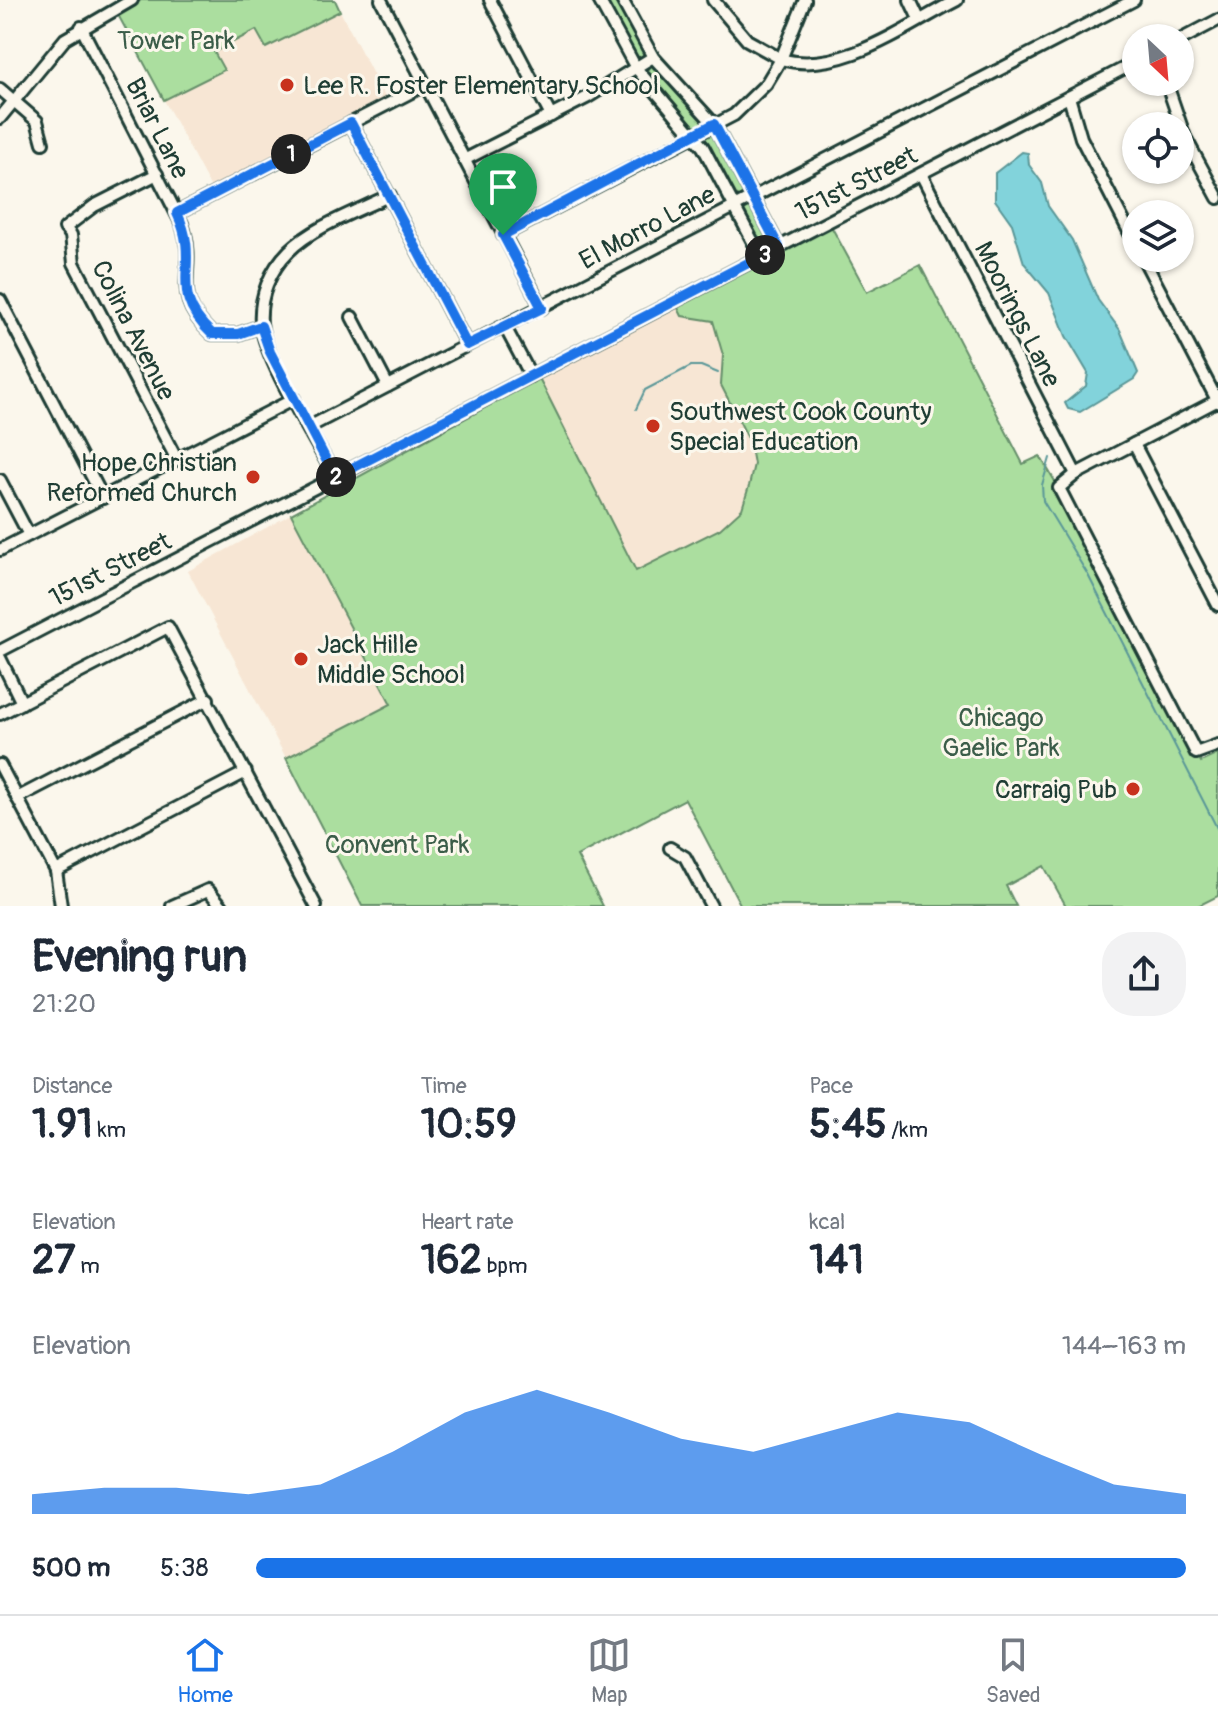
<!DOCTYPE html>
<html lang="en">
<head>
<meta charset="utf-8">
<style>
	body { margin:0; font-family:Pangolin,sans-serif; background:#f2f2f3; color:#1f2937; height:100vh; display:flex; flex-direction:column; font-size:30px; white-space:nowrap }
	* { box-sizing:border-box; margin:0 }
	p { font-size:26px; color:#747a83 }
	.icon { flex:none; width:44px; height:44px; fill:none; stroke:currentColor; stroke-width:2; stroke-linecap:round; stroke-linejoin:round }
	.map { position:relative; height:906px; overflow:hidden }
	.details { display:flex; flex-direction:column; background:#fff; flex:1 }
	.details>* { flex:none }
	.needle { width:52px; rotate:154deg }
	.tools { position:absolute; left:1122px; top:24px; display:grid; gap:16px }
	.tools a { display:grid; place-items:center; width:72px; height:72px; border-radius:50%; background:#fff; box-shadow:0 2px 6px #0004; font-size:40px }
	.pin { position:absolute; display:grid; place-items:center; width:68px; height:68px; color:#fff; margin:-82px -34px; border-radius:50% 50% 50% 0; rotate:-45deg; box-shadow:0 0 8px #0007 }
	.pin .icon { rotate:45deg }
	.km { position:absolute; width:40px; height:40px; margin:-20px; border-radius:50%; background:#222; color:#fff; font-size:22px; line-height:40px; text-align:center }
	.round { display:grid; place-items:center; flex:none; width:84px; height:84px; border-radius:32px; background:#f2f2f3 }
	.summary { display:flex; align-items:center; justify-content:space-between; height:136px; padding:0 32px }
	h1 { font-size:44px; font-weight:700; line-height:60px }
	.figures { display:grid; grid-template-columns:repeat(3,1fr); gap:12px; height:136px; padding:8px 32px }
	.figures div { display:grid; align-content:center }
	.figures b { font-size:40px; font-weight:700 }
	.figures small { font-size:22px; font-weight:400 }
	.figures p { font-size:22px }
	.chart { height:224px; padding:16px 32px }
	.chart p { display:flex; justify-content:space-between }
	.chart svg { width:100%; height:144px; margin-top:8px; fill:#1a73e8; opacity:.7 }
	ul { padding:0 32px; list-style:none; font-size:26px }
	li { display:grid; grid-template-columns:128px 96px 1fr; align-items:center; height:60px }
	li i { height:20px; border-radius:10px; background:#1a73e8 }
	.tabs { display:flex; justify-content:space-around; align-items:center; height:112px; border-top:2px solid #e0e1e3; background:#fff; font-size:22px; color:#747a83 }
	.tabs a { display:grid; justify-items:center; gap:4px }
	.tabs .active { color:#1a73e8 }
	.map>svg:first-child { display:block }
	.built { fill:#f7e6d4 }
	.green { fill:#abde9f; stroke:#658e6a; stroke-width:2 }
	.water { fill:#82d3db; stroke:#5a9798; stroke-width:2 }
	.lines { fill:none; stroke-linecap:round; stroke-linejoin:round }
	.stream { stroke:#5a9798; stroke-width:2 }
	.minor-casing { stroke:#1f3d34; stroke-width:16 }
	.minor { stroke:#fbf7ec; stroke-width:10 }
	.route-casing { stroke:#fff; stroke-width:16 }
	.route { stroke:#1a73e8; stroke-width:10 }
	.poi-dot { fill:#c8321e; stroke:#fbf7ec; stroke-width:3 }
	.labels { text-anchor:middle; stroke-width:6; stroke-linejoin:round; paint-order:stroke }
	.park-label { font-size:26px; fill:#3b5d49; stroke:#fbf7ec }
	.poi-label { font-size:26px; fill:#1f3d34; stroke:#fbf7ec; text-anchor:start }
	.street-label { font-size:26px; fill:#1f3d34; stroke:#fbf7ec }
</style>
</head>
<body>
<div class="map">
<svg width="1218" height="906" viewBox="0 0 1218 906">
	<rect width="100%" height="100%" fill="#fbf7ec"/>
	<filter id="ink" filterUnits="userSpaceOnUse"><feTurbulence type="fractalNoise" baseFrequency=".0125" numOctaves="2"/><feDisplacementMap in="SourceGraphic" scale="16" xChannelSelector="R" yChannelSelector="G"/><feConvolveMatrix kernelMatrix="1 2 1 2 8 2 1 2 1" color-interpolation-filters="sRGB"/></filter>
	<g filter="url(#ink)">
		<!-- built -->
		<g class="built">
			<polygon points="340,11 386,99 211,188 164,100 223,70 214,52 256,30 266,48"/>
			<polygon points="676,304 682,316 713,321 723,355 721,385 750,442 754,464 742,509 733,518 720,529 636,572 539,378"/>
			<polygon points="291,514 391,704 286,758 188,571"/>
		</g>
		<!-- green -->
		<g class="green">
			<polygon points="141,0 335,0 340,11 266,48 256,30 214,52 224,70 164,100 117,13"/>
			<polygon points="602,0 619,0 647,50 647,56 634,58"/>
			<polygon points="652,64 656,64 705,121 701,126 690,125 646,75"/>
			<polygon points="712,132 747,194 738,200 704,142 703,135"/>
			<polygon points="752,205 772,242 765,247 759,246 742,211"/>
			<polygon points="831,226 867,292 920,265 1023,464 1040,456 1059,488 1201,762 1218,754 1218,896 1198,906 1066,906 1044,866 1006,886 1016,906 741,906 685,799 577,856 603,906 362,906 286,758 391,704 291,514 539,378 636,571 720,529 742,509 749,486 754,464 750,442 721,385 723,355 713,321 682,316 676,304"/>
		</g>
		<!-- water -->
		<polygon class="water" points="1022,152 1028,153 1029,165 1042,183 1048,206 1072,240 1098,300 1120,330 1138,373 1134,379 1080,412 1068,409 1065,403 1086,386 1088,373 1066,336 1049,293 1024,263 1012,224 995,200 995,173"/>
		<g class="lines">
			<!-- stream -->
			<g class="stream">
				<polyline points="636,409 645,390 691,366 701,366 718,373"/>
				<polyline points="1050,458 1042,485 1043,501 1088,575 1218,830"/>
			</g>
			<defs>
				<g id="minor">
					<polyline points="381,0 542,308"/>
					<polyline points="490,0 551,116"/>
					<polyline points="599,0 636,68 703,147 761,257"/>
					<polyline points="622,0 653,57 714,124 779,247"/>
					<polyline points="713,0 747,40 781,59 805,0"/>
					<polyline points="910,0 919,19"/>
					<path d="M81,27l101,197c17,50 -15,68 30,110h26l23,-8"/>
					<polyline points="1180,40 1218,20"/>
					<polyline points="1166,82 1185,137 1218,198"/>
					<polyline points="0,89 37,121 43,143"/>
					<polyline points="1069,97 1081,138 1136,245"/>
					<polyline points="0,118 65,39 132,0"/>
					<polyline points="351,123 467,345"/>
					<polyline points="464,160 588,97 653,57"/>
					<polyline points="157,174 94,206 65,228 71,235 74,263 177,460"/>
					<polyline points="921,174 1076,474"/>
					<polyline points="177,213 423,86"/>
					<path d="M503,235l231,-120 32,-31 15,-25c60,17 125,-33 176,-59"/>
					<polyline points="1143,258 1218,402"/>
					<polyline points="0,300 103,498"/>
					<polyline points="352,317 388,386"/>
					<polyline points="505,327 531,376"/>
					<polyline points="1218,400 1076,474 1059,488 1196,753 1218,745"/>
					<polyline points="309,427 1134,0"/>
					<polyline points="1134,444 1218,605"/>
					<path d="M335,477c-19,-37 -70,-115 -74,-154 -2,-26 9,-53 28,-72 25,-25 69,-40 101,-56"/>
					<polyline points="0,480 29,535"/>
					<polyline points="0,550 294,399"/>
					<polyline points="0,651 1136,62"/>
					<polyline points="0,658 22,703"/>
					<polyline points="0,714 168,627 316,906"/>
					<polyline points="0,765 56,871 61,906"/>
					<polyline points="17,798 208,699"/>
					<polyline points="670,848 685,857 711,906"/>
					<polyline points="56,871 246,772"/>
					<polyline points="172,906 208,890 222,906"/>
				</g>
			</defs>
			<!-- minor casing -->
			<use href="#minor" class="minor-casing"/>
			<!-- minor -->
			<use href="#minor" class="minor"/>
		</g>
	</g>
	<g class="lines" filter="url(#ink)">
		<defs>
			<path id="route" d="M351,123l116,222 75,-37 -39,-73 211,-111 65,123 -444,230 -65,-125 -9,-26 -23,8h-26c-48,-45 -9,-67 -35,-121z"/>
		</defs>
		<!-- route casing -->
		<use href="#route" class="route-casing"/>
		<!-- route -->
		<use href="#route" class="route"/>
	</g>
	<!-- markers -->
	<g class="poi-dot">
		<circle cx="287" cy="85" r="8"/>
		<circle cx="653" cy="426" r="8"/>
		<circle cx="253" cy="477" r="8"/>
		<circle cx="301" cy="659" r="8"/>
		<circle cx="1133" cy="789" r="8"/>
	</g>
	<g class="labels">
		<!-- park labels -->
		<g class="park-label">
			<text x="176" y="49">Tower Park</text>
			<text x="1001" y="726">Chicago<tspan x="1001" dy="30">Gaelic Park</tspan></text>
			<text x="397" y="853">Convent Park</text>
		</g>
		<!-- poi labels -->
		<g class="poi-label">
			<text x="303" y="94">Lee R. Foster Elementary School</text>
			<text x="669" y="420">Southwest Cook County<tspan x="669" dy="30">Special Education</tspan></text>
			<text x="237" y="471" text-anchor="end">Hope Christian<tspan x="237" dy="30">Reformed Church</tspan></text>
			<text x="317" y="653">Jack Hille<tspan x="317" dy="30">Middle School</tspan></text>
			<text x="1117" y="798" text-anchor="end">Carraig Pub</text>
		</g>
		<!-- street labels -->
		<g class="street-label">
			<text transform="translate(158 128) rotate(63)" y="9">Briar Lane</text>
			<text transform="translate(856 183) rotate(-27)" y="9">151st Street</text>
			<text transform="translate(647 227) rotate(-28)" y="9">El Morro Lane</text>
			<text transform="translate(1018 314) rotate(63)" y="9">Moorings Lane</text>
			<text transform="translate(134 330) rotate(63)" y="9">Colina Avenue</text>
			<text transform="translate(110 569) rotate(-27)" y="9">151st Street</text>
		</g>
	</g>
</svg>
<div class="tools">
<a><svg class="needle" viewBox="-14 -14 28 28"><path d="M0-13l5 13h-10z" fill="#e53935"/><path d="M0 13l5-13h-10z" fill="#747a83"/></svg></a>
<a><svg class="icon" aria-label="locate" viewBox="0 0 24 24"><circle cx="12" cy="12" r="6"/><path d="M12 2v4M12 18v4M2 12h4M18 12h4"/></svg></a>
<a><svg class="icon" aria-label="layers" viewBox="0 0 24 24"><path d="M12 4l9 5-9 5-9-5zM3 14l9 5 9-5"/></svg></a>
</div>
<div class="pin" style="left:503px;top:235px;background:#1e9e55"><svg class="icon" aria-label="arrive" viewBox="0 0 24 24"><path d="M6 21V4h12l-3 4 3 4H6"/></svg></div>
<b class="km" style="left:291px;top:154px">1</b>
<b class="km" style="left:336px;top:477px">2</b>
<b class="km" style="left:765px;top:255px">3</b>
</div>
<section class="details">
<div class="summary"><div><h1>Evening run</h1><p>21:20</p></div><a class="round"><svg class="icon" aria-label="share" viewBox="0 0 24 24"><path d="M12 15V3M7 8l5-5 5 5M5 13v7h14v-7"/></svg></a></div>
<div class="figures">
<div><p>Distance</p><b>1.91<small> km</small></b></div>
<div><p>Time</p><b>10:59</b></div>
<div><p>Pace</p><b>5:45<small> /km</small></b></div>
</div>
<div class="figures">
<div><p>Elevation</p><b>27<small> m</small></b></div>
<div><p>Heart rate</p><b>162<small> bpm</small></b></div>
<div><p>kcal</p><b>141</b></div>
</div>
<div class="chart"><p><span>Elevation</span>144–163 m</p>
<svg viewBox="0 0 160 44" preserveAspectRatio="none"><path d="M0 44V38L10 36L20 36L30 38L40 35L50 25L60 13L70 6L80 13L90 21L100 25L110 19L120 13L130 16L140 26L150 35L160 38V44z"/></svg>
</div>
<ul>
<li><b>500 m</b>5:38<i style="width:100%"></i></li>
</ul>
</section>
<nav class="tabs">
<a class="active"><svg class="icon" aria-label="home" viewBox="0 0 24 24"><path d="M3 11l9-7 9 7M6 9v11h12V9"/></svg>Home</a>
<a><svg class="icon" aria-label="map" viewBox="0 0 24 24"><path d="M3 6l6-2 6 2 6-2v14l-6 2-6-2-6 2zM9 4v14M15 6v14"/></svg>Map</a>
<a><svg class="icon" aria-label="saved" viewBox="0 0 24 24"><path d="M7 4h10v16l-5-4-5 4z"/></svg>Saved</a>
</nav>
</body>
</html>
